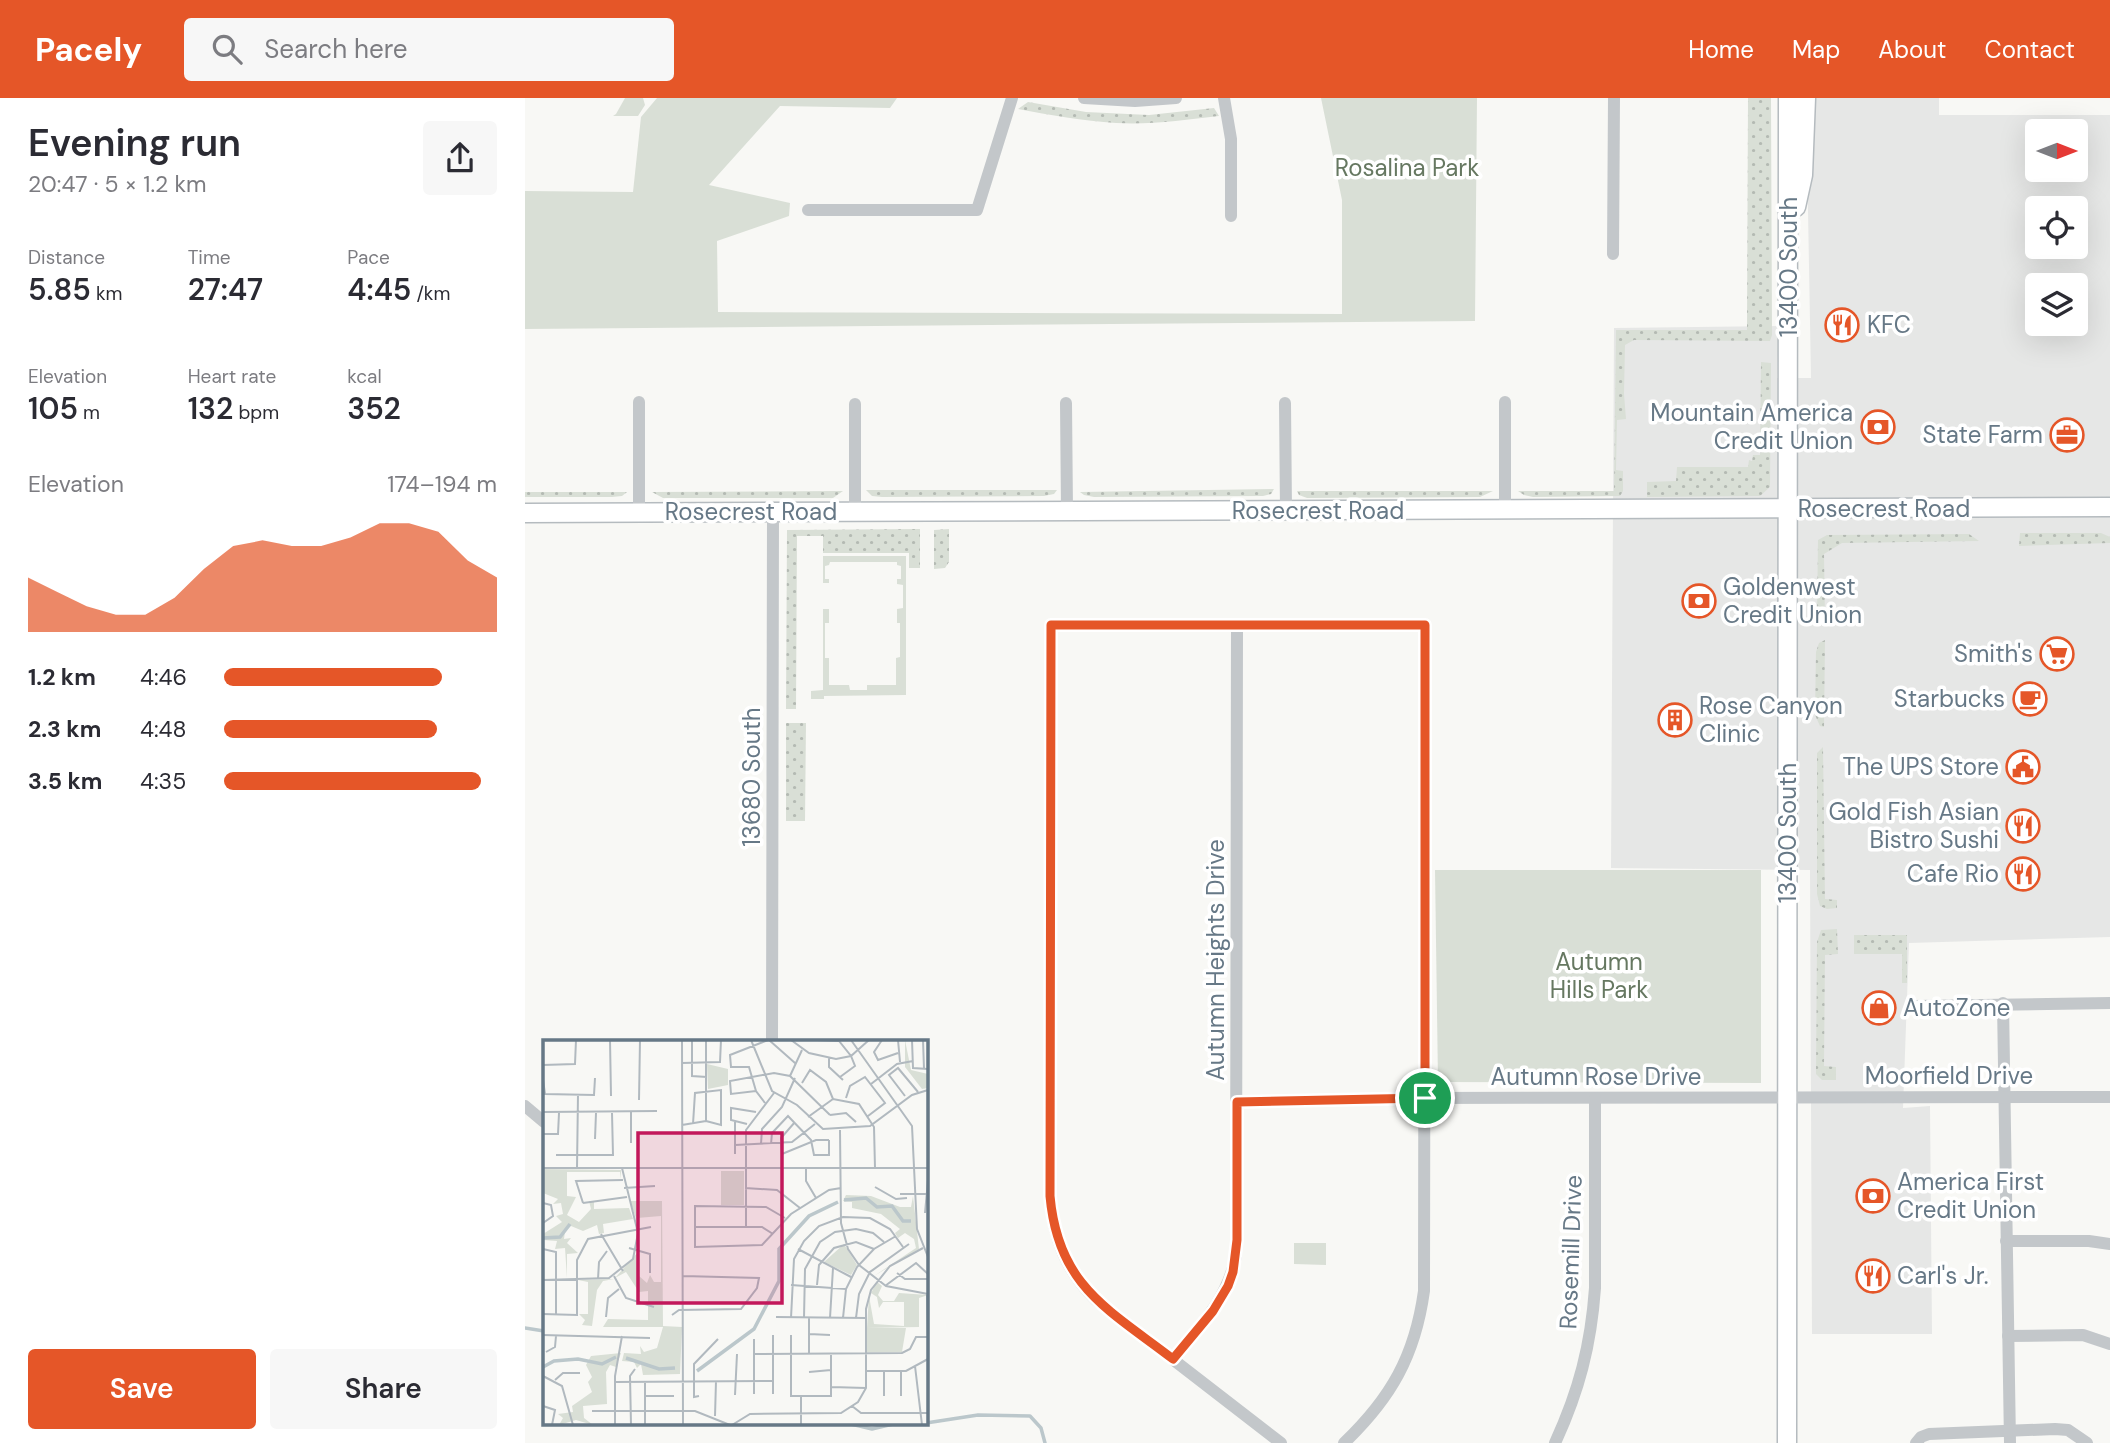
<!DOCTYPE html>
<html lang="en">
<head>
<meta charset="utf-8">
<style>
	body { margin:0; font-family:"DM Sans",sans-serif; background:#f7f7f7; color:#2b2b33; height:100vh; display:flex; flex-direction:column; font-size:26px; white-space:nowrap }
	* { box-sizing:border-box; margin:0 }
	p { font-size:23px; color:#7c7c81 }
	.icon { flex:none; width:38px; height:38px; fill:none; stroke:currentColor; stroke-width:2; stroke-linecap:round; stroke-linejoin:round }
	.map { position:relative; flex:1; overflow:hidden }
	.drawer { display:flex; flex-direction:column; background:#fff; width:525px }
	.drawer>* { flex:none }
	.needle { width:46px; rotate:90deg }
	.buttons { position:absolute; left:1500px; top:21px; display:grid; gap:14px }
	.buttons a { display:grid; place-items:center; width:63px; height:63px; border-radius:7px; background:#fff; box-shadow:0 7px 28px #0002; font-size:35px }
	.pin { position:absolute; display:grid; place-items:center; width:60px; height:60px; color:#fff; margin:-30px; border:4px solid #fff; border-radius:50%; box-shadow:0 2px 7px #0007 }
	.round { display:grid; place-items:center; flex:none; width:74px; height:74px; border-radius:7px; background:#f7f7f7 }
	.summary { display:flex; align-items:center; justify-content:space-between; height:119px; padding:0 28px }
	h1 { font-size:38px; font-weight:600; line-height:52px }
	.stats { display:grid; grid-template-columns:repeat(3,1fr); gap:10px; height:119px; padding:7px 28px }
	.stats div { display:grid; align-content:center }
	.stats b { font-size:30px; font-weight:600 }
	.stats small { font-size:19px; font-weight:400 }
	.stats p { font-size:19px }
	.chart { height:196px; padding:14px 28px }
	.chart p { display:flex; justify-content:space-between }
	.chart svg { width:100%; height:126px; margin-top:7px; fill:#e55628; opacity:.7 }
	.primary-button { display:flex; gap:14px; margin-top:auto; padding:14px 28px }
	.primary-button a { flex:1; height:80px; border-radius:7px; background:#e55628; color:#fff; font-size:28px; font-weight:600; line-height:80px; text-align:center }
	.primary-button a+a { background:#f7f7f7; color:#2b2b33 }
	ul { padding:0 28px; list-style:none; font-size:23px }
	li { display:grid; grid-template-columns:112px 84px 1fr; align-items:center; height:52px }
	li i { height:18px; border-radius:9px; background:#e55628 }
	header { display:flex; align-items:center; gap:42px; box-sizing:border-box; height:98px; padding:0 35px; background:#e55628; color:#fff }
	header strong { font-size:33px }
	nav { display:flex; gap:38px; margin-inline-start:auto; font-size:24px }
	.search { width:490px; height:63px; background:#f7f7f7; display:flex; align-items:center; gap:18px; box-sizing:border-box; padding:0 24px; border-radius:7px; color:#7c7c81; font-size:26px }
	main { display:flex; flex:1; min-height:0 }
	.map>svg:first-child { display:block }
	.built { fill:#e6e7e6; fill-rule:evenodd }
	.grass { fill:url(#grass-dots) }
	.green { fill:#d9dfd6 }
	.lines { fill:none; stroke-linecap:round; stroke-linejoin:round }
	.stream { stroke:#bbc7cb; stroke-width:3.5 }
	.secondary-casing { stroke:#b5bbbf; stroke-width:21 }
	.street { stroke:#c3c7ca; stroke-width:12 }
	.secondary { stroke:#fff; stroke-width:18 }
	.route-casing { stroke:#fff; stroke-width:14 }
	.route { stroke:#e55628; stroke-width:9 }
	.labels { text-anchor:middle; stroke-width:7; stroke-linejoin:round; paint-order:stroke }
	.park-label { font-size:24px; fill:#667861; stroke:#fff }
	.street-label { font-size:24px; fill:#667886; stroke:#fff }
	.poi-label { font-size:24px; fill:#667886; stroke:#fff; text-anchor:end }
	.inset-river { fill:none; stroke:#bbc7cb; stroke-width:3.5 }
	.inset-road { fill:none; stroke:#b1b9bf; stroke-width:2 }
	.view { fill:#c2185b; fill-opacity:0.15; stroke:#c2185b; stroke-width:3.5 }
	.inset-edge { fill:none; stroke:#667886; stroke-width:3.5 }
</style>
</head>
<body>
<header>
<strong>Pacely</strong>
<div class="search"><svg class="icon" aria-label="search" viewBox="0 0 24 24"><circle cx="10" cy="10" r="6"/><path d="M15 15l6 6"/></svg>Search here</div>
<nav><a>Home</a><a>Map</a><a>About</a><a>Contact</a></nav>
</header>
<main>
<section class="drawer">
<div class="summary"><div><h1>Evening run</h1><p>20:47 · 5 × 1.2 km</p></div><a class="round"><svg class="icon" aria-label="share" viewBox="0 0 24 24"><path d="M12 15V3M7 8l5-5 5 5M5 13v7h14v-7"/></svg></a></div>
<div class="stats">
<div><p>Distance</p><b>5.85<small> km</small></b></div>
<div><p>Time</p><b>27:47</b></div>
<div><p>Pace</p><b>4:45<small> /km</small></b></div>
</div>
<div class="stats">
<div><p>Elevation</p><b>105<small> m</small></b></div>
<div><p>Heart rate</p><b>132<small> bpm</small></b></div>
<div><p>kcal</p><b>352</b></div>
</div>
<div class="chart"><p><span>Elevation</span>174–194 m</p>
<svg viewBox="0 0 160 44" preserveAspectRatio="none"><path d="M0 44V25L10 30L20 35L30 38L40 38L50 32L60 22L70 14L80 12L90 14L100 14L110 11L120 6L130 6L140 9L150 19L160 25V44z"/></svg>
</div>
<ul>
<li><b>1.2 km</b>4:46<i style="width:80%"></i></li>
<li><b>2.3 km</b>4:48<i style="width:78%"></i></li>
<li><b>3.5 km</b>4:35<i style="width:94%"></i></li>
</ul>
<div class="primary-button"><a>Save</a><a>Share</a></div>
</section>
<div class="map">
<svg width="1585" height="1345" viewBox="0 0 1585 1345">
	<defs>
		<pattern id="grass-dots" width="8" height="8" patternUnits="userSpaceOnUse" patternTransform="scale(1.75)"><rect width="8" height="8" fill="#d9dfd6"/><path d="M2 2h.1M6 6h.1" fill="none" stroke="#b4bab3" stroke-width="1.8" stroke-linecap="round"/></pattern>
	</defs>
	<rect width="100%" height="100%" fill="#f8f8f5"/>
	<!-- built -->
	<path class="built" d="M1281,0h133v17h171v822l-201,6 -6,165 27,-2 2,228h-120l-2,-464 -199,-2 3,-540 165,-2 -2,52h34zM1512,33h38v39h-38zM1512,110h38v39h-38zM1512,187h38v39h-38z"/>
	<!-- grass -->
	<g class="grass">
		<polygon points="1223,0 1246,0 1247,237 1245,243 1109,242 1100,247 1099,296 1101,321 1092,322 1091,372 1098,373 1098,393 1095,398 1008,399 999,397 993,393 1089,393 1091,232 1222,232"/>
		<path d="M503,4l58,10 63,3 65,-7 5,8c-34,4 -69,9 -103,7 -33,-2 -66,-8 -98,-14z"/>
		<polygon points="1236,264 1246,265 1245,389 1235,398 1122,399 1122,384 1151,383 1152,369 1223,369 1224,362 1227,363 1228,357 1235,357"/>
		<polygon points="749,391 746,396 738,398 569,399 559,397 555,394"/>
		<polygon points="532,392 529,396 519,398 357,399 347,398 341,392"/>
		<polygon points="318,393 308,400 138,400 127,394"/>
		<polygon points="772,393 968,393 955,399 782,400 774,397"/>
		<polygon points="0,394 102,394 97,398 87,399 0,399"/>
		<polygon points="395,431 395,470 384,470 384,455 298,455 298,438 272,438 271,611 261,611 262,432"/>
		<polygon points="424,431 424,464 420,470 409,471 409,432"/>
		<polygon points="1495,435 1576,435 1585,439 1585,445 1494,448"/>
		<polygon points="1444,436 1454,443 1317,445 1299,456 1300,524 1292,518 1293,442 1302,437"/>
		<polygon points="1300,542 1299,629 1295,628 1290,617 1291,554 1294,545"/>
		<polygon points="261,625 281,625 280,723 261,723"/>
		<polygon points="1298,649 1300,801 1312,802 1312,810 1302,811 1295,808 1292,796 1292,655"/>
		<polygon points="1312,831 1313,856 1300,857 1299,968 1311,969 1311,982 1297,982 1291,976 1292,844 1296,832"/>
		<polygon points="1329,837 1382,837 1382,885 1377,885 1377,856 1329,856"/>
	</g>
	<!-- green -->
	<g class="green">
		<polygon points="100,0 118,0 120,7 113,18 88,18 91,16"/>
		<polygon points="132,0 372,0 365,10 255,8 184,87 265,105 264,118 192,143 193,214 817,216 817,102 796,0 952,0 950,223 0,231 0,93 108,94 116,19"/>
		<polygon points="298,458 381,458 381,597 299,598 299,601 286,601 286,593 298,592 298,511 304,511 304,525 300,525 300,560 304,560 304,587 324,587 325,592 342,592 342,587 371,587 371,560 375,559 375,525 372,525 372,511 378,510 378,487 372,486 372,481 376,481 376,468 372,467 372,464 305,464 304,467 300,468 300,481 304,481 304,485 298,485"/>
		<polygon points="910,772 1236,772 1236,985 913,984"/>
		<polygon points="769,1145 801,1145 801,1167 769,1166"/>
	</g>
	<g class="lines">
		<!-- stream -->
		<g class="stream">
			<polyline points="0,1230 19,1233"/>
			<polyline points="401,1325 453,1317 505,1318 516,1330 520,1345"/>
			<polyline points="326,1326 347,1331 368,1326 397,1326"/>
		</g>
		<defs>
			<g id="secondary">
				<polyline points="1271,109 1278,77 1281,0"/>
				<polyline points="0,415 1585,409"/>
				<polyline points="1262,1345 1263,0"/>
			</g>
		</defs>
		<!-- secondary casing -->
		<use href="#secondary" class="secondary-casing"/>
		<!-- street -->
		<g class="street">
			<polyline points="559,0 610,3 651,0"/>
			<polyline points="699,0 706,41 706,118"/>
			<polyline points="283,112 452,112 487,0"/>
			<polyline points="1088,156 1089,0"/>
			<polyline points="114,304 114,414"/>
			<polyline points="541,305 542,413"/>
			<polyline points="760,305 761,413"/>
			<polyline points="980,412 980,304"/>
			<polyline points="330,414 330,306"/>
			<polyline points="1478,905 1485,1345"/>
			<polyline points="1389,908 1585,905"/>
			<polyline points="247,944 248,414"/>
			<polyline points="712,1004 900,1000 1585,999"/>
			<polyline points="0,1008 19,1024"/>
			<polyline points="1481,1143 1564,1143 1585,1146"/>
			<polyline points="1483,1238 1558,1237 1585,1246"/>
			<path d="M648,1261c27,-33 54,-59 63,-103l1,-631"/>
			<path d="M756,1345l-185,-143c-30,-29 -43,-62 -46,-104l1,-571h374l-1,666c-9,65 -33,107 -80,152"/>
			<path d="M1030,1345c24,-52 36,-98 40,-155v-190"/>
			<polyline points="1391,1345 1396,1339 1404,1336 1530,1331 1543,1332 1562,1345"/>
		</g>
		<!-- secondary -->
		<use href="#secondary" class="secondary"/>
	</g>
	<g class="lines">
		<defs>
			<path id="route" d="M526,527h374v473l-188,4v138l-4,32 -5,14 -15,25 -40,48c-65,-50 -115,-73 -123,-163z"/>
		</defs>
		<!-- route casing -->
		<use href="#route" class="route-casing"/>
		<!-- route -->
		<use href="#route" class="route"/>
	</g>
	<!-- icons -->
	<defs>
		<symbol id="restaurant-ring" viewBox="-11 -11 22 22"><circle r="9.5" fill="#fff" stroke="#e55628" stroke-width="1.5"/><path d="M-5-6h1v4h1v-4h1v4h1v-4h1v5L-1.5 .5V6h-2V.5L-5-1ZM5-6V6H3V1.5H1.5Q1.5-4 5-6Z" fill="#e55628"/></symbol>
		<symbol id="bank-ring" viewBox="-11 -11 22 22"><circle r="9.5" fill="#fff" stroke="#e55628" stroke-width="1.5"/><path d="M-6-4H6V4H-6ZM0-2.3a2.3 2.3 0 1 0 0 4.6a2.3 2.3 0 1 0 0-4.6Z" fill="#e55628"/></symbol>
		<symbol id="office-ring" viewBox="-11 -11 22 22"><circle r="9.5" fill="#fff" stroke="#e55628" stroke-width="1.5"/><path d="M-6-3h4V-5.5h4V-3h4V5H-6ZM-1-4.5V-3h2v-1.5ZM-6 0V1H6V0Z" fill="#e55628"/></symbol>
		<symbol id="supermarket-ring" viewBox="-11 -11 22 22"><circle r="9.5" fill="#fff" stroke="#e55628" stroke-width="1.5"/><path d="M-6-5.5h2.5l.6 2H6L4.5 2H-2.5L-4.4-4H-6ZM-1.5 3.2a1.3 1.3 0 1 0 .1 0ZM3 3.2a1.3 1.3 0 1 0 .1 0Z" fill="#e55628"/></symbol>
		<symbol id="cafe-ring" viewBox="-11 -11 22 22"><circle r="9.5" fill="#fff" stroke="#e55628" stroke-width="1.5"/><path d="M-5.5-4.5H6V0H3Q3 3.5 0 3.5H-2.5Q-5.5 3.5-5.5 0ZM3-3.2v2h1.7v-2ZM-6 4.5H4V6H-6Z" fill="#e55628"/></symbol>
		<symbol id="building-ring" viewBox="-11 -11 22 22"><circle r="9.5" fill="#fff" stroke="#e55628" stroke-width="1.5"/><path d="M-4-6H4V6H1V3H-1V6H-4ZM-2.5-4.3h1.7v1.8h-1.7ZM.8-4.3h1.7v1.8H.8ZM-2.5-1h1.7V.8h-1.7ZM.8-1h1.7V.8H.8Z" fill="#e55628"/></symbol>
		<symbol id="civic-ring" viewBox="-11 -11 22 22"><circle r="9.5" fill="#fff" stroke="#e55628" stroke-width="1.5"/><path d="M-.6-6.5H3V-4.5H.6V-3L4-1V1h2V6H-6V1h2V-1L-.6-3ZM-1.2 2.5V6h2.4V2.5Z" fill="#e55628"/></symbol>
		<symbol id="shop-ring" viewBox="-11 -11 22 22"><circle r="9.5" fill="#fff" stroke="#e55628" stroke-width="1.5"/><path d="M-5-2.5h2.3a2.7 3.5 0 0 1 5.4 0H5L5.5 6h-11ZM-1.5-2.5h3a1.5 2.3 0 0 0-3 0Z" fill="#e55628"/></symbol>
	</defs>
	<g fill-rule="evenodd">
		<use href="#restaurant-ring" x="1298" y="208" width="38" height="38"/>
		<use href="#bank-ring" x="1334" y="310" width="38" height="38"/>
		<use href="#office-ring" x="1523" y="318" width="38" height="38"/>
		<use href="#bank-ring" x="1155" y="484" width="38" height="38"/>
		<use href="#supermarket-ring" x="1513" y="537" width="38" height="38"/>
		<use href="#cafe-ring" x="1486" y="582" width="38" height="38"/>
		<use href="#building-ring" x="1131" y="603" width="38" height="38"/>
		<use href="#civic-ring" x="1479" y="650" width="38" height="38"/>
		<use href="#restaurant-ring" x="1479" y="709" width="38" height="38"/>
		<use href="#restaurant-ring" x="1479" y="757" width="38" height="38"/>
		<use href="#shop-ring" x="1335" y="891" width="38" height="38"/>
		<use href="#bank-ring" x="1329" y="1079" width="38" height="38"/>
		<use href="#restaurant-ring" x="1329" y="1159" width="38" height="38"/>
	</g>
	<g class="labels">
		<!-- park labels -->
		<g class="park-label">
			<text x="882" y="78">Rosalina Park</text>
			<text x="1074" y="872">Autumn<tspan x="1074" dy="28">Hills Park</tspan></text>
		</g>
		<!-- street labels -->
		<g class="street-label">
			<text transform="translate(1264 169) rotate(-90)" y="8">13400 South</text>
			<text x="1359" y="419">Rosecrest Road</text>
			<text x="793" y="421">Rosecrest Road</text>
			<text x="226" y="422">Rosecrest Road</text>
			<text transform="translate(227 679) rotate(-90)" y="8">13680 South</text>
			<text transform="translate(1263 735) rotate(-90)" y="8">13400 South</text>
			<text transform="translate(691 862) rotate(-90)" y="8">Autumn Heights Drive</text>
			<text x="1424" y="986">Moorfield Drive</text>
			<text x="1071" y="987">Autumn Rose Drive</text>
			<text transform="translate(1046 1154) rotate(-88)" y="8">Rosemill Drive</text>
		</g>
		<!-- poi labels -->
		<g class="poi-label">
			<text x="1342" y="235" text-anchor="start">KFC</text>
			<text x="1328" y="323">Mountain America<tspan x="1328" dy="28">Credit Union</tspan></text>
			<text x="1518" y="345">State Farm</text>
			<text x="1198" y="497" text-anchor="start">Goldenwest<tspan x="1198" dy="28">Credit Union</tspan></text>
			<text x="1508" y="564">Smith's</text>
			<text x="1480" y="609">Starbucks</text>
			<text x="1174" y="616" text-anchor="start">Rose Canyon<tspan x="1174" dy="28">Clinic</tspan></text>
			<text x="1474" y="677">The UPS Store</text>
			<text x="1474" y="722">Gold Fish Asian<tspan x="1474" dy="28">Bistro Sushi</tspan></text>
			<text x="1474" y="784">Cafe Rio</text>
			<text x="1378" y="918" text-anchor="start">AutoZone</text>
			<text x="1372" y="1092" text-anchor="start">America First<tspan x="1372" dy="28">Credit Union</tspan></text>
			<text x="1372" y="1186" text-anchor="start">Carl's Jr.</text>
		</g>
	</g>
	<!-- overview -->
	<g transform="translate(18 942)">
		<rect width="385" height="385" fill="#f8f8f5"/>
		<path d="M303,155l25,1 29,11h11l2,-11 6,53 -45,27 42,-28 -2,-9 -9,-6 -7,5 -3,-5 5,-4 -19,-15 -29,-6v-6l-9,-1zM334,242l5,4 -4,9 5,6h11l5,-8 29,2 -9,3v29l-52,1 2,-32 5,28 30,2v-24h-21l-4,6 -2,-11 -6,-4z" fill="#d9dfd6"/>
		<path d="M362,0l6,30 17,4v14l-6,1 -17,-22zM164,24l21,5v16l-20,4zM0,129l78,1v9l-1,-7h-53v24l9,1 -9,18 12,7 12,-13 -2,-8h5v8l35,-1 4,11 -30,5 1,9 -5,1 -2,-9 -14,6 -12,-5 -6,5 -1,8 7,-1 -4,5 11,10 -11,1v24l-2,-30 -10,1 2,-8 -14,-1v-6l19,-12 -6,-6 7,-2 -2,-11 -8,1 5,-5 -15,-6zM178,131h23v34h-23zM87,161h32l1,125 19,1 -2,47 -37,1 -2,-11 -4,4 -3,-6 -12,-1 2,-8 17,1 -1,-8 4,6 13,-4 6,-21h-60l5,-8 40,1v-29l-9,1 -13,-20 -11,6 23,-26 1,24 8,7 3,-8 4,7h7v-66l-24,2 2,9zM301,204l13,21 -6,10 -27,-13zM71,239l-11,2 -6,9 -5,36 -10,-1 3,-5 -6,-6h9v-32l-10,-2zM324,288h39l-4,24h-35zM78,313l-5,14 -6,-2 -4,7 1,32 -24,2 1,12 9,7 -17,-5 -17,5 4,-7 -5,-4 15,-2 -1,-6 20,-14 -4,-10 4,-5 -6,-12 5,-9z" fill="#d9dfd6"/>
		<path class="inset-river" d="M301,160l22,-2 11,9 15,-1 11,15h8M0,198l17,-1 10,-13M83,318l33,11 16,-1M0,327l11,-6 24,-2 24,5 14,-7M154,331l57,-42 25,-48v-32l30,-33 29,-14"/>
		<path class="inset-road" d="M67,0l1,56M139,0l1,385M149,0v36l15,1M208,0l21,51 25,14 26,24 47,-3 42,-31 16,-5M226,0l26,23M248,0l18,13 27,6 15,-3 18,-16M274,0l22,1 12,15 4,10 -15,11M308,0l61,86 5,103 11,28M339,0l-8,12 4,8 20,-7M355,0l2,22M369,0l1,28 15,1M380,0l1,29M286,18v9l14,13M139,23l38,-1 1,-22M0,25l32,-1 1,-24M247,36l12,-26M0,40l2,14 49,1 1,-17M259,43l8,-13 16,12 7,17M328,44l26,-20 16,-3M213,51l-25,3 -1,-13 44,-8 16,3 40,39M362,56l-16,-21 9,-7 20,24M303,58l4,-12 15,-9 20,26 -17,13M96,60l1,-60M222,63l-9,-12 -7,-24h-18l-1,-12 38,-15M0,72l114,-1M88,72v31M287,75l16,-2 10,9M265,77l25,-18 26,5 15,23 1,41M163,81v-81M192,81v33M252,82l-14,16 1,16 34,-14h13M150,84l2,-31 26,-3v35l-15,-4M204,84l-16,-4v-12l25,4M139,85l24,-4M297,90l1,93 7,26 11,16 27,21 42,8M0,94h15l1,-21M52,99l1,-26M218,104l1,-15 20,-22 13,-29M228,104l1,-11 16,-17 23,24 3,15h15v-15M192,105l57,-3 23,-18M13,115h57l-1,-42M0,128h385M34,128l1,-74M263,128v13l10,17M332,147l21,12 11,-1M81,148l31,-2M202,148l32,2 23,18M357,154h27M0,163l8,2 2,11 -10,7M40,163l-7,-22 47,-1M40,163l44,-6M382,173l3,-33M242,178l-19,-11 -71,-1v41l67,-2 29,-31 38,-24 12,-2M152,187h67l11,7M203,187v-97l28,-37M58,194l22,37M86,208l21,6v19M0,209l13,3v62M255,209l53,28M354,233l8,6h23M71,236l12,22 28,9M55,239l1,-17 8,-11M0,240l66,-2 24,-19 5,-26 -16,-65M248,245l55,4M274,245l2,-20 15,-17 22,-6 18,7M342,246l31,-23 12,11M384,254l1,43M0,274l34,1v-55l11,-21 63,-12M129,275l7,-5 62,-1 16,-21 2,-10 -76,-2M63,277l2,-19 11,-9M233,277l90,1M248,278l3,-59 10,-18 15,-15 24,-9 27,1 20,11 13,18M261,278l1,-49 15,-27 15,-10 21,-3 17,4 11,9M266,278v36M287,278l3,-50M300,278l3,-29 11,-22 17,-18 22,-13M313,278l3,-24 11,-22 39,-28M266,294l21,1M0,295l107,3M230,295v59M248,295v61h40v-42M211,299v55M3,312l9,-5 1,-11M211,314l148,-1 8,-4 6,-12h12M372,326l7,59M323,331h40l22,-12M266,332l22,-2M0,336l19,10 11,39M12,340l8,-7h17M72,342l158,-1M102,342v43M288,347l35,1M192,355l2,-41M102,356h29M156,356l-5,1v-33l24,-25M258,356v29M341,356v-25M358,356v-25M0,366l12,4 -3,15M309,366l9,7h67M49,371h103l35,14M172,376l1,-35M72,385v-49l7,-40M88,385l-1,-49 5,-7M189,385l18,-11 91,-1 17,-11 8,-14v-79l5,-19 19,-24 33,-18"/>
		<path class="view" d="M95,93h144v170h-144z"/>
		<rect width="385" height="385" class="inset-edge"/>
	</g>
</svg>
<div class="buttons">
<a><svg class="needle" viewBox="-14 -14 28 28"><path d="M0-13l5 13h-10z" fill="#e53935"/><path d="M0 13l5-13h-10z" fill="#7c7c81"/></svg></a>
<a><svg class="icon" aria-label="locate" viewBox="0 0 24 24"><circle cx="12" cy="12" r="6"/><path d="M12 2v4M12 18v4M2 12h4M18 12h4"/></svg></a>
<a><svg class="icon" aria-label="layers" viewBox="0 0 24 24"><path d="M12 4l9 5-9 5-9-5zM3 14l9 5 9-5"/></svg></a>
</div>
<div class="pin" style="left:900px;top:1000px;background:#1e9e55"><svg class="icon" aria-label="arrive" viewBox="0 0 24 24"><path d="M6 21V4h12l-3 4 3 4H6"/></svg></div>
</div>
</main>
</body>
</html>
